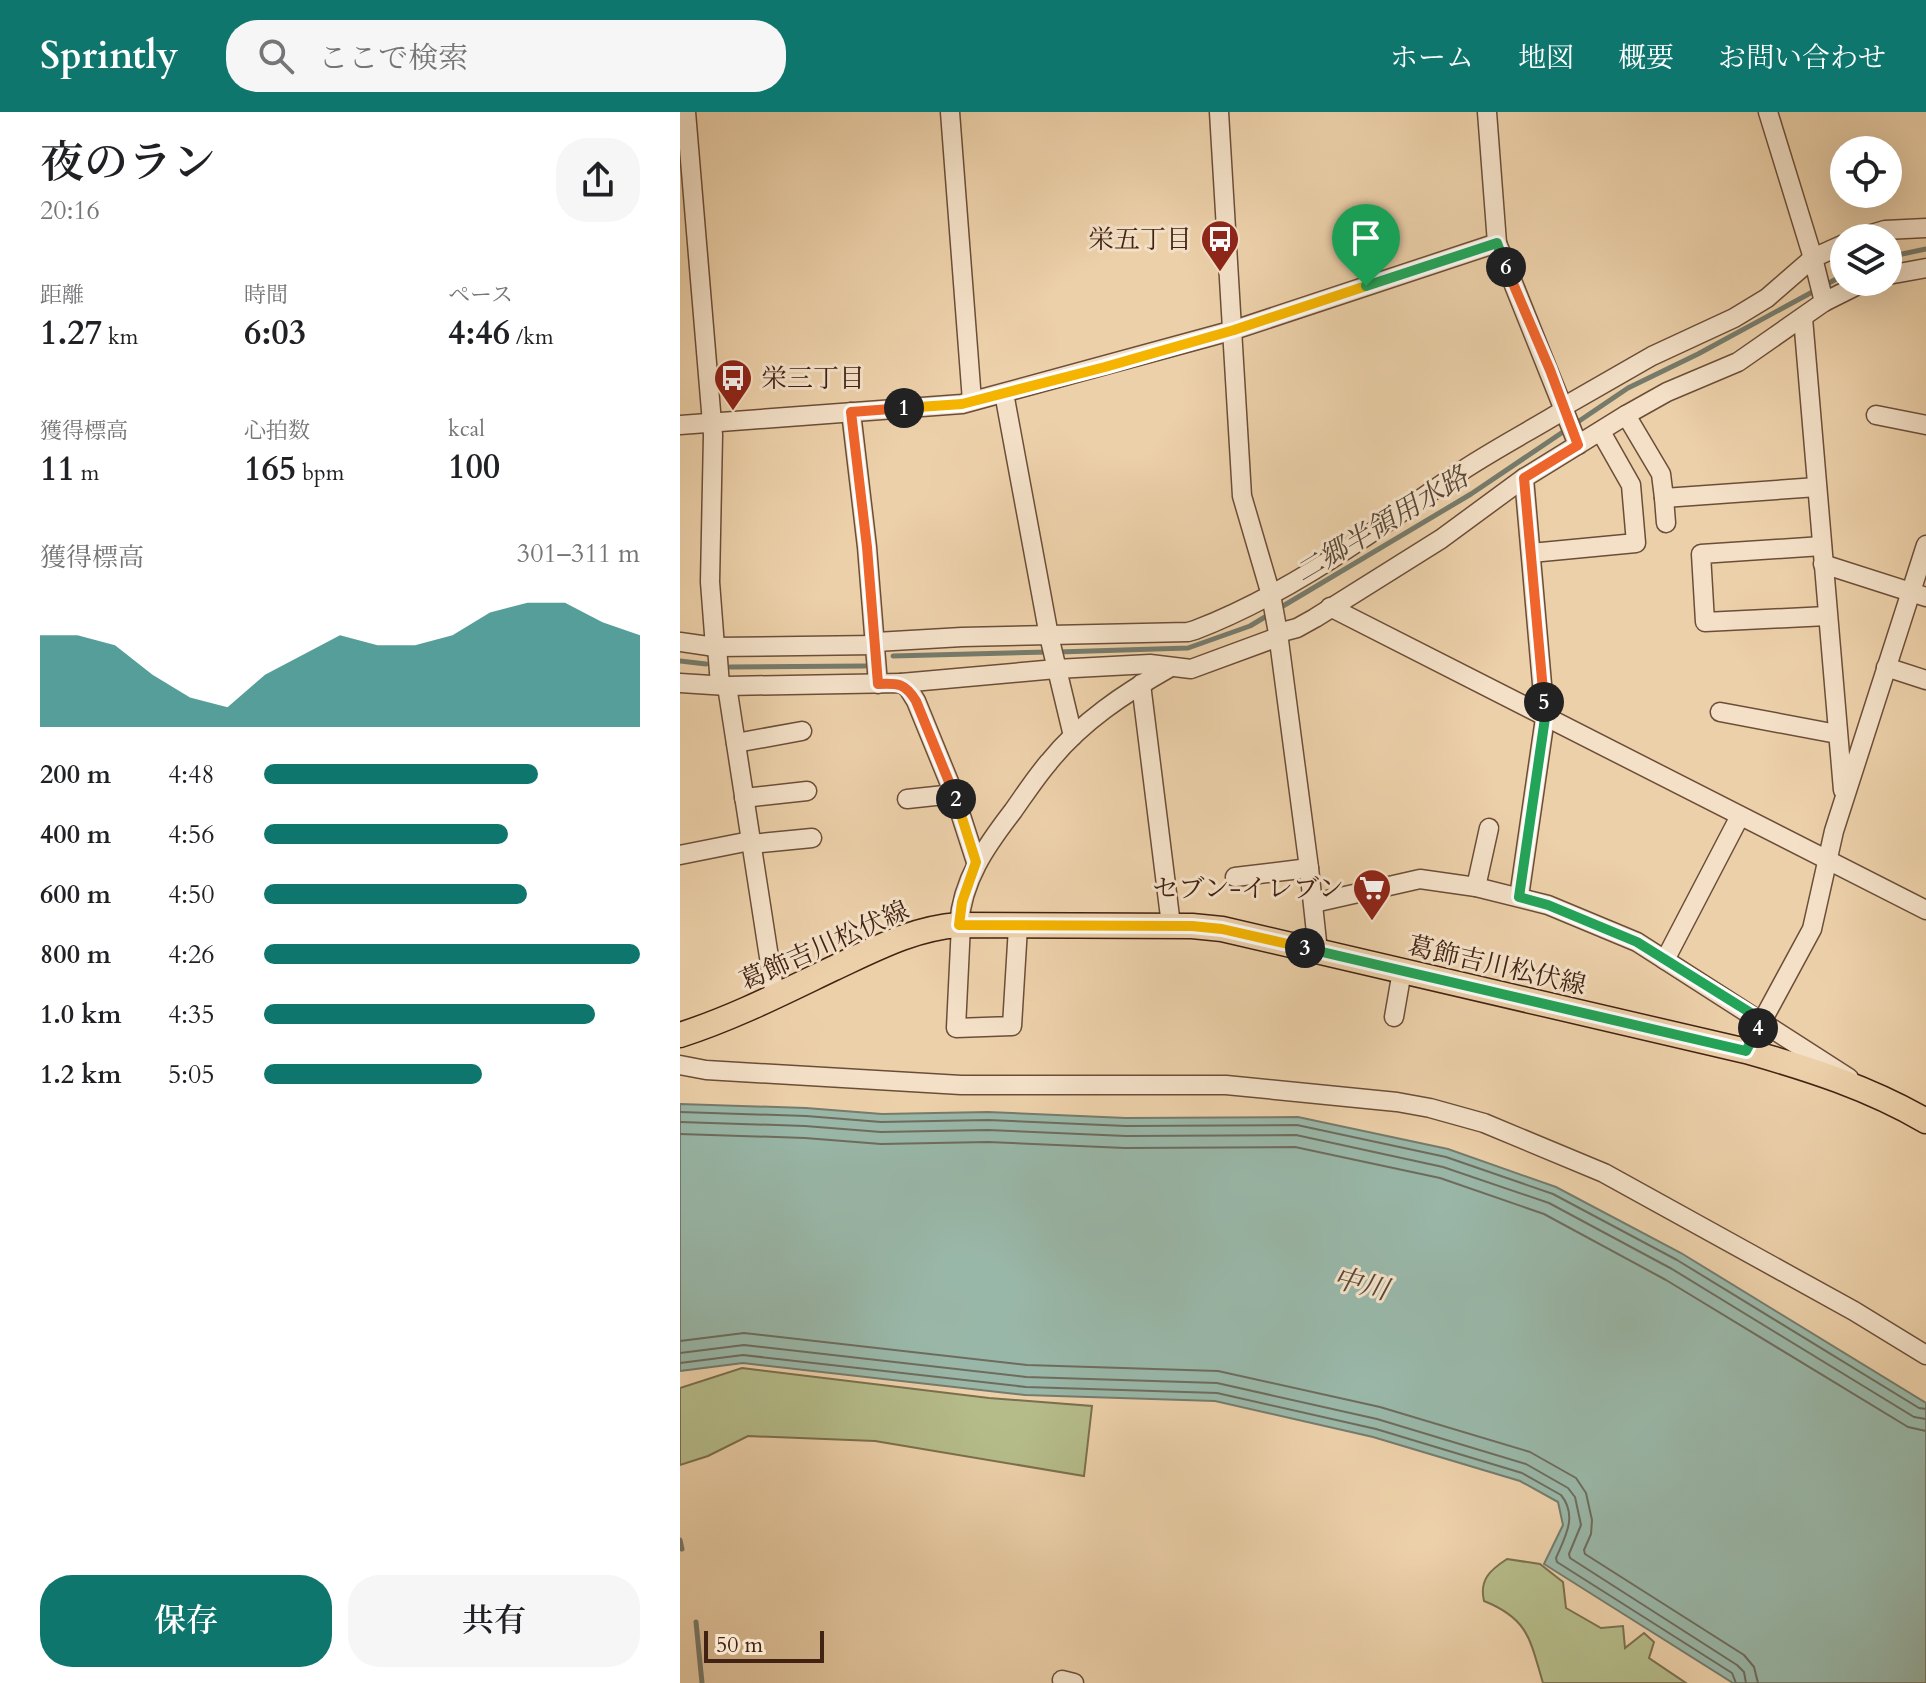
<!DOCTYPE html>
<html lang="ja">
<head>
<meta charset="utf-8">
<style>
	body { margin:0; font-family:Cardo,"Noto Serif JP",serif; background:#f6f6f6; color:#202124; height:100vh; display:flex; flex-direction:column; font-size:30px; white-space:nowrap }
	* { box-sizing:border-box; margin:0 }
	p { font-size:26px; color:#757577 }
	.icon { flex:none; width:44px; height:44px; fill:none; stroke:currentColor; stroke-width:2; stroke-linecap:round; stroke-linejoin:round }
	.map { position:relative; flex:1; overflow:hidden }
	.panel { display:flex; flex-direction:column; background:#fff; width:680px }
	.panel>* { flex:none }
	.buttons { position:absolute; left:1150px; top:24px; display:grid; gap:16px }
	.buttons a { display:grid; place-items:center; width:72px; height:72px; border-radius:50%; background:#fff; box-shadow:0 8px 32px #0002; font-size:40px }
	.scale { position:absolute; left:24px; bottom:20px; width:120px; box-sizing:border-box; padding-left:8px; border:4px solid #422213; border-top:0; font-size:22px; line-height:28px; white-space:nowrap; color:#422213; -webkit-text-stroke:6px #f3e0c7; paint-order:stroke }
	.pin { position:absolute; display:grid; place-items:center; width:68px; height:68px; color:#fff; margin:-82px -34px; border-radius:50% 50% 50% 0; rotate:-45deg; box-shadow:0 0 8px #0007 }
	.pin .icon { rotate:45deg }
	.km { position:absolute; width:40px; height:40px; margin:-20px; border-radius:50%; background:#222; color:#fff; font-size:22px; line-height:40px; text-align:center }
	.round { display:grid; place-items:center; flex:none; width:84px; height:84px; border-radius:32px; background:#f6f6f6 }
	.headline { display:flex; align-items:center; justify-content:space-between; height:136px; padding:0 40px }
	h1 { font-size:44px; font-weight:600; line-height:60px }
	.stats { display:grid; grid-template-columns:repeat(3,1fr); gap:12px; height:136px; padding:8px 40px }
	.stats div { display:grid; align-content:center }
	.stats b { font-size:34px; font-weight:600 }
	.stats small { font-size:22px; font-weight:400 }
	.stats p { font-size:22px }
	.chart { height:224px; padding:16px 40px }
	.chart p { display:flex; justify-content:space-between }
	.chart svg { width:100%; height:144px; margin-top:8px; fill:#0f766e; opacity:.7 }
	.cta { display:flex; gap:16px; margin-top:auto; padding:16px 40px }
	.cta a { flex:1; height:92px; border-radius:32px; background:#0f766e; color:#fff; font-size:32px; font-weight:600; line-height:92px; text-align:center }
	.cta a+a { background:#f6f6f6; color:#202124 }
	ul { padding:0 40px; list-style:none; font-size:26px }
	li { display:grid; grid-template-columns:128px 96px 1fr; align-items:center; height:60px }
	li i { height:20px; border-radius:10px; background:#0f766e }
	header { display:flex; align-items:center; gap:48px; box-sizing:border-box; height:112px; padding:0 40px; background:#0f766e; color:#fff }
	header strong { font-size:38px }
	nav { display:flex; gap:44px; margin-inline-start:auto; font-size:28px }
	.search { width:560px; height:72px; background:#f6f6f6; display:flex; align-items:center; gap:20px; box-sizing:border-box; padding:0 28px; border-radius:32px; color:#757577; font-size:30px }
	main { display:flex; flex:1; min-height:0 }
	.map>svg:first-child { display:block }
	.green { fill:#b5bc8a; stroke:#7c6f4e; stroke-width:2 }
	.water { fill:#99b7a8; stroke:#767b6c; stroke-width:2 }
	.lines { fill:none; stroke-linecap:round; stroke-linejoin:round }
	.shore { stroke:#6e6c5e; stroke-width:2 }
	.stream { stroke:#767b6c; stroke-width:5 }
	.minor-casing { stroke:#6c4e38; stroke-width:21 }
	.major-casing { stroke:#422213; stroke-width:27 }
	.minor { stroke:#f3e0c7; stroke-width:18 }
	.major { stroke:#ecd0a9; stroke-width:24 }
	.split-1-casing { stroke:#fff; stroke-width:16 }
	.split-2-casing { stroke:#fff; stroke-width:16 }
	.split-3-casing { stroke:#fff; stroke-width:16 }
	.split-4-casing { stroke:#fff; stroke-width:16 }
	.split-5-casing { stroke:#fff; stroke-width:16 }
	.split-6-casing { stroke:#fff; stroke-width:16 }
	.split-7-casing { stroke:#fff; stroke-width:16 }
	.split-1 { stroke:#f5b400; stroke-width:10 }
	.split-2 { stroke:#f0652b; stroke-width:10 }
	.split-3 { stroke:#f5b400; stroke-width:10 }
	.split-4 { stroke:#22a559; stroke-width:10 }
	.split-5 { stroke:#22a559; stroke-width:10 }
	.split-6 { stroke:#f0652b; stroke-width:10 }
	.split-7 { stroke:#22a559; stroke-width:10 }
	.labels { text-anchor:middle; stroke-width:6; stroke-linejoin:round; paint-order:stroke }
	.poi-label { font-size:26px; fill:#422213; stroke:#f3e0c7; text-anchor:end }
	.street-label { font-size:26px; fill:#422213; stroke:#f3e0c7 }
	.water-label { font-size:28px; font-style:italic; fill:#584738; stroke:#f3e0c7 }
</style>
</head>
<body>
<header>
<strong>Sprintly</strong>
<div class="search"><svg class="icon" aria-label="search" viewBox="0 0 24 24"><circle cx="10" cy="10" r="6"/><path d="M15 15l6 6"/></svg>ここで検索</div>
<nav><a>ホーム</a><a>地図</a><a>概要</a><a>お問い合わせ</a></nav>
</header>
<main>
<section class="panel">
<div class="headline"><div><h1>夜のラン</h1><p>20:16</p></div><a class="round"><svg class="icon" aria-label="share" viewBox="0 0 24 24"><path d="M12 15V3M7 8l5-5 5 5M5 13v7h14v-7"/></svg></a></div>
<div class="stats">
<div><p>距離</p><b>1.27<small> km</small></b></div>
<div><p>時間</p><b>6:03</b></div>
<div><p>ペース</p><b>4:46<small> /km</small></b></div>
</div>
<div class="stats">
<div><p>獲得標高</p><b>11<small> m</small></b></div>
<div><p>心拍数</p><b>165<small> bpm</small></b></div>
<div><p>kcal</p><b>100</b></div>
</div>
<div class="chart"><p><span>獲得標高</span>301–311 m</p>
<svg viewBox="0 0 160 44" preserveAspectRatio="none"><path d="M0 44V16L10 16L20 19L30 28L40 35L50 38L60 28L70 22L80 16L90 19L100 19L110 16L120 9L130 6L140 6L150 12L160 16V44z"/></svg>
</div>
<ul>
<li><b>200 m</b>4:48<i style="width:73%"></i></li>
<li><b>400 m</b>4:56<i style="width:65%"></i></li>
<li><b>600 m</b>4:50<i style="width:70%"></i></li>
<li><b>800 m</b>4:26<i style="width:100%"></i></li>
<li><b>1.0 km</b>4:35<i style="width:88%"></i></li>
<li><b>1.2 km</b>5:05<i style="width:58%"></i></li>
</ul>
<div class="cta"><a>保存</a><a>共有</a></div>
</section>
<div class="map">
<svg width="1246" height="1571" viewBox="0 0 1246 1571">
	<rect width="100%" height="100%" fill="#ecd0a9"/>
	<filter id="stains"><feTurbulence type="fractalNoise" baseFrequency=".0025" numOctaves="4"/><feColorMatrix values="0 0 0 0 .2 0 0 0 0 .09 0 0 0 0 .02 0 0 0 .5 -.17"/></filter>
	<radialGradient id="worn" r=".72"><stop offset=".6" stop-color="#630" stop-opacity="0"/><stop offset="1" stop-color="#630" stop-opacity=".3"/></radialGradient>
	<!-- green -->
	<g class="green">
		<polygon points="62,1256 309,1286 412,1294 404,1364 195,1329 68,1324 28,1344 0,1353 0,1276"/>
		<path d="M827,1447l33,5 23,18 3,26 35,20 22,-2 2,22 19,-15 10,9 -5,16 37,25h-143c-13,-43 -14,-64 -59,-82 -5,-21 6,-31 23,-42z"/>
	</g>
	<!-- water -->
	<polygon class="water" points="0,992 126,996 202,1002 308,1000 446,1006 618,1005 768,1037 876,1075 1001,1141 1246,1291 1246,1571 1053,1571 864,1452 883,1413 878,1390 840,1369 693,1325 535,1289 345,1283 63,1251 0,1259"/>
	<g class="lines">
		<!-- shore -->
		<g class="shore">
			<polyline points="0,1000 126,1004 201,1010 308,1008 446,1014 617,1013 766,1045 873,1082 997,1148 1239,1296 1246,1297"/>
			<polyline points="0,1010 125,1014 201,1020 308,1018 446,1024 616,1023 763,1055 869,1091 992,1157 1234,1305 1246,1307"/>
			<polyline points="0,1022 125,1026 201,1032 308,1030 445,1036 615,1035 760,1066 864,1102 986,1168 1228,1315 1246,1319"/>
			<polyline points="0,1229 64,1221 347,1253 538,1259 700,1295 850,1340 896,1366 906,1381 912,1408 911,1422 904,1438 905,1442 1064,1543 1074,1555 1078,1571"/>
			<polyline points="0,1241 64,1233 346,1265 537,1271 697,1307 846,1352 888,1376 895,1385 901,1413 889,1442 890,1446 1057,1553 1064,1560 1066,1571"/>
			<path d="M0,1251l63,-8 283,32 191,6 159,36 146,44 39,22c17,21 4,42 -5,63l1,4 175,111 4,10"/>
		</g>
		<!-- stream -->
		<g class="stream">
			<polyline points="1208,145 1246,137"/>
			<polyline points="1145,173 1164,163"/>
			<polyline points="598,497 791,382 948,276 1018,242 1136,178"/>
			<polyline points="378,540 508,536 570,514 590,502"/>
			<polyline points="213,544 368,540"/>
			<polyline points="0,549 26,552"/>
			<polyline points="50,555 185,554"/>
			<polyline points="0,1428 2,1437"/>
			<polyline points="16,1510 22,1571"/>
		</g>
		<defs>
			<g id="minor">
				<polyline points="6,0 33,323 30,470 35,535"/>
				<polyline points="270,0 292,289"/>
				<polyline points="539,0 562,384 591,483 598,521 629,756 638,839"/>
				<polyline points="807,0 817,131"/>
				<polyline points="1088,0 1133,146 1144,190"/>
				<polyline points="1178,126 1205,118 1246,116"/>
				<polyline points="1208,163 1246,156"/>
				<polyline points="1123,206 1163,678"/>
				<polyline points="324,281 369,524 393,624"/>
				<polyline points="883,295 972,244 1054,206 1087,186 1133,146 1164,132"/>
				<polyline points="171,300 187,435 198,572"/>
				<polyline points="946,303 981,362 984,386 1137,375"/>
				<polyline points="1196,303 1246,313"/>
				<polyline points="0,313 282,292 554,218 817,131 898,333"/>
				<polyline points="984,386 986,411"/>
				<polyline points="1142,434 1021,442 1025,510 1147,504"/>
				<polyline points="851,441 956,431 951,373 921,320"/>
				<polyline points="1143,452 1246,485"/>
				<polyline points="650,495 1246,798"/>
				<polyline points="598,521 617,516 635,506 761,427 844,366 946,303 987,280 1058,250 1144,190 1184,170"/>
				<polyline points="0,530 35,535 196,533"/>
				<path d="M196,530l86,-5 226,-5 7,-2c94,-36 176,-97 259,-154 35,-24 74,-44 110,-66"/>
				<polyline points="37,535 40,573"/>
				<polyline points="1206,555 1246,568"/>
				<polyline points="0,571 47,574 221,571 228,576 236,589 274,682 296,750"/>
				<polyline points="221,571 376,557 470,552 511,557 598,525"/>
				<polyline points="461,572 491,813"/>
				<polyline points="47,574 95,884"/>
				<polyline points="1040,600 1157,622"/>
				<polyline points="56,631 122,619"/>
				<polyline points="64,686 127,679"/>
				<polyline points="227,687 274,682"/>
				<polyline points="71,732 132,726"/>
				<polyline points="0,743 70,729"/>
				<polyline points="555,765 629,756"/>
				<polyline points="796,775 809,716"/>
				<polyline points="839,785 865,606 844,366"/>
				<polyline points="634,791 740,767 796,775 868,793 957,830 1169,966"/>
				<path d="M279,813c3,-45 27,-79 54,-114 12,-17 23,-34 36,-49 32,-40 76,-69 120,-94"/>
				<polyline points="281,813 276,916 332,914 338,815"/>
				<polyline points="985,848 1060,704"/>
				<polyline points="714,905 722,859"/>
				<polyline points="1066,939 1132,817 1154,719 1246,433"/>
				<polyline points="0,953 26,958 281,973 546,973 717,990 750,996 804,1011 924,1061 1174,1199 1246,1243"/>
				<polyline points="382,1568 394,1571"/>
			</g>
			<path id="major" d="M0,923c53,-17 102,-42 152,-66 41,-19 81,-41 127,-44l233,1 30,3 524,122c64,18 123,37 180,70"/>
		</defs>
		<!-- minor casing -->
		<use href="#minor" class="minor-casing"/>
		<!-- major casing -->
		<use href="#major" class="major-casing"/>
		<!-- minor -->
		<use href="#minor" class="minor"/>
		<!-- major -->
		<use href="#major" class="major"/>
	</g>
	<g class="lines">
		<defs>
			<polyline id="split-1" points="224,296 282,292 425,255 554,218 686,174"/>
			<path id="split-2" d="M224,296l-53,4 16,135 11,137c20,-1 27,-1 38,17l40,98"/>
			<polyline id="split-3" points="276,687 296,750 282,790 279,813 512,814 542,817 625,836"/>
			<polyline id="split-4" points="625,836 1066,939 1078,916"/>
			<polyline id="split-5" points="864,590 865,606 839,785 868,793 957,830 1082,908 1078,916"/>
			<polyline id="split-6" points="826,155 870,258 898,333 844,366 864,590"/>
			<polyline id="split-7" points="686,174 817,131 826,155"/>
		</defs>
		<!-- split-1 casing -->
		<use href="#split-1" class="split-1-casing"/>
		<!-- split-2 casing -->
		<use href="#split-2" class="split-2-casing"/>
		<!-- split-3 casing -->
		<use href="#split-3" class="split-3-casing"/>
		<!-- split-4 casing -->
		<use href="#split-4" class="split-4-casing"/>
		<!-- split-5 casing -->
		<use href="#split-5" class="split-5-casing"/>
		<!-- split-6 casing -->
		<use href="#split-6" class="split-6-casing"/>
		<!-- split-7 casing -->
		<use href="#split-7" class="split-7-casing"/>
		<!-- split-1 -->
		<use href="#split-1" class="split-1"/>
		<!-- split-2 -->
		<use href="#split-2" class="split-2"/>
		<!-- split-3 -->
		<use href="#split-3" class="split-3"/>
		<!-- split-4 -->
		<use href="#split-4" class="split-4"/>
		<!-- split-5 -->
		<use href="#split-5" class="split-5"/>
		<!-- split-6 -->
		<use href="#split-6" class="split-6"/>
		<!-- split-7 -->
		<use href="#split-7" class="split-7"/>
	</g>
	<!-- icons -->
	<defs>
		<symbol id="bus-pin" viewBox="-11 -11 22 30"><path d="M0 17L-7.5 6A9.5 9.5 0 1 1 7.5 6Z" fill="#8f2418" stroke="#f3e0c7"/><path d="M-5-6H5V4H4V6H2V4H-2V6H-4V4H-5ZM-3.5-4V0h7V-4ZM-3.5 1.2v1.5H-2V1.2ZM2 1.2v1.5H3.5V1.2Z" fill="#fff"/></symbol>
		<symbol id="supermarket-pin" viewBox="-11 -11 22 30"><path d="M0 17L-7.5 6A9.5 9.5 0 1 1 7.5 6Z" fill="#8f2418" stroke="#f3e0c7"/><path d="M-6-5.5h2.5l.6 2H6L4.5 2H-2.5L-4.4-4H-6ZM-1.5 3.2a1.3 1.3 0 1 0 .1 0ZM3 3.2a1.3 1.3 0 1 0 .1 0Z" fill="#fff"/></symbol>
	</defs>
	<g fill-rule="evenodd">
		<use href="#bus-pin" x="518" y="105" width="44" height="60"/>
		<use href="#bus-pin" x="31" y="244" width="44" height="60"/>
		<use href="#supermarket-pin" x="670" y="754" width="44" height="60"/>
	</g>
	<g class="labels">
		<!-- poi labels -->
		<g class="poi-label">
			<text x="512" y="136">栄五丁目</text>
			<text x="81" y="275" text-anchor="start">栄三丁目</text>
			<text x="664" y="785">セブン-イレブン</text>
		</g>
		<!-- street labels -->
		<g class="street-label">
			<text transform="translate(144 833) rotate(-24)" y="9">葛飾吉川松伏線</text>
			<text transform="translate(817 853) rotate(13)" y="9">葛飾吉川松伏線</text>
		</g>
		<!-- water labels -->
		<g class="water-label">
			<text transform="translate(701 412) rotate(-31)" y="10">二郷半領用水路</text>
			<text transform="translate(681 1171) rotate(14)" y="10">中川</text>
		</g>
	</g>
	<rect width="100%" height="100%" filter="url(#stains)"/>
	<rect width="100%" height="100%" fill="url(#worn)"/>
</svg>
<div class="buttons">
<a><svg class="icon" aria-label="locate" viewBox="0 0 24 24"><circle cx="12" cy="12" r="6"/><path d="M12 2v4M12 18v4M2 12h4M18 12h4"/></svg></a>
<a><svg class="icon" aria-label="layers" viewBox="0 0 24 24"><path d="M12 4l9 5-9 5-9-5zM3 14l9 5 9-5"/></svg></a>
</div>
<div class="scale">50 m</div>
<div class="pin" style="left:686px;top:174px;background:#1e9e55"><svg class="icon" aria-label="arrive" viewBox="0 0 24 24"><path d="M6 21V4h12l-3 4 3 4H6"/></svg></div>
<b class="km" style="left:224px;top:296px">1</b>
<b class="km" style="left:276px;top:687px">2</b>
<b class="km" style="left:625px;top:836px">3</b>
<b class="km" style="left:1078px;top:916px">4</b>
<b class="km" style="left:864px;top:590px">5</b>
<b class="km" style="left:826px;top:155px">6</b>
</div>
</main>
</body>
</html>
